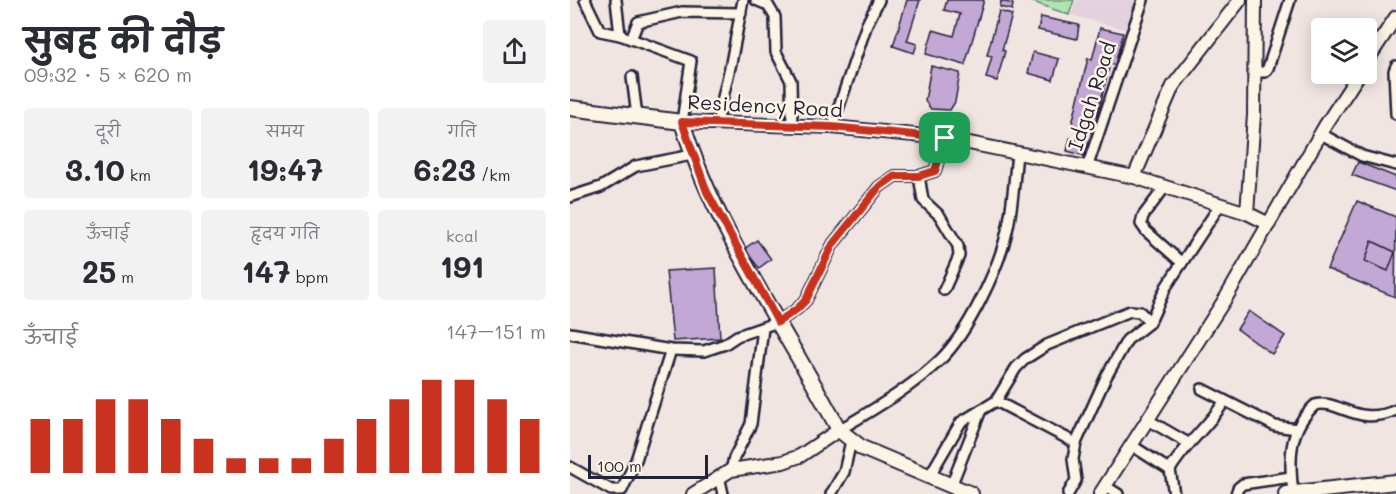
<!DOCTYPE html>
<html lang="hi">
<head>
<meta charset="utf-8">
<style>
	body { margin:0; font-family:Mali,"Playpen Sans Deva",sans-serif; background:#f2f2f3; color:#2b2b33; height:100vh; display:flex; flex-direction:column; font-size:22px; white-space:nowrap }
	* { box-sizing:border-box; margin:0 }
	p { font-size:20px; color:#7c7c81 }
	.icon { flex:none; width:33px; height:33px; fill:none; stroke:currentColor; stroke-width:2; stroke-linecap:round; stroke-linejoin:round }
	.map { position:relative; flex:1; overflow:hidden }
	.side { display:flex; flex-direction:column; background:#fff; width:570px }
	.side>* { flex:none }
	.fabs { position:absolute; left:741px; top:18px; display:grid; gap:12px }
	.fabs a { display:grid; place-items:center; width:66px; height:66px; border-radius:6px; background:#fff; box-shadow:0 3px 15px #0003; font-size:30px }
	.scale { position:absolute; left:18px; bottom:15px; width:120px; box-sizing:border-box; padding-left:6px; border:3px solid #22223b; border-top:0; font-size:16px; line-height:21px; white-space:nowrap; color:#22223b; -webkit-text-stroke:4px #fcf5e5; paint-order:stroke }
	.pin { position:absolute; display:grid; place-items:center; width:51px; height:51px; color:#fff; margin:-26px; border-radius:12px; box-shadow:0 3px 9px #0006 }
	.round { display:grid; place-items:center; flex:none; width:63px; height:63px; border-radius:6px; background:#f2f2f3 }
	.headline { display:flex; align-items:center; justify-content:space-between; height:102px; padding:0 24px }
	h1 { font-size:33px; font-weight:700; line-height:45px }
	.figures { display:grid; grid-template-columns:repeat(3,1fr); gap:9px; height:102px; padding:6px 24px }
	.figures div { display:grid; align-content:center; border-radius:6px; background:#f2f2f3; text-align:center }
	.figures b { font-size:30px; font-weight:700 }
	.figures small { font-size:16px; font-weight:400 }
	.figures p { font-size:16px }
	.chart { height:168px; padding:12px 24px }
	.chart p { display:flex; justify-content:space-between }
	.chart svg { width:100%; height:108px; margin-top:6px; stroke:#c8321e; stroke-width:6 }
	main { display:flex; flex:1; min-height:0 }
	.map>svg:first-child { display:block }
	.built { fill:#e3d2de }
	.green { fill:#abe7ad; stroke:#668474; stroke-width:1.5 }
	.building { fill:#c3a7d5; stroke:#22223b; stroke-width:1.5 }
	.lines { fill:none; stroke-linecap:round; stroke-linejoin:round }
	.minor-casing { stroke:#22223b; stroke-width:14 }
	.tertiary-casing { stroke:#22223b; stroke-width:16 }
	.secondary-casing { stroke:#22223b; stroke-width:18 }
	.minor { stroke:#fcf5e5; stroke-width:9 }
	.tertiary { stroke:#fcf5e5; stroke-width:12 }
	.secondary { stroke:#fcf5e5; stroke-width:14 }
	.route-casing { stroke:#fff; stroke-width:12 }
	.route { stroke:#c8321e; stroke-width:8 }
	.labels { text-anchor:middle; stroke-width:5; stroke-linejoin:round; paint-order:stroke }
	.street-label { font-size:20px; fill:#22223b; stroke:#fcf5e5 }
</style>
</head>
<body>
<main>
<section class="side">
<div class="headline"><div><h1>सुबह की दौड़</h1><p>09:32 · 5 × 620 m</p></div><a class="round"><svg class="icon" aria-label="share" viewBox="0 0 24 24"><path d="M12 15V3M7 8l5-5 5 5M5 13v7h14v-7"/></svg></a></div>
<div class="figures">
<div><p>दूरी</p><b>3.10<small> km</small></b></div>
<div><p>समय</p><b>19:47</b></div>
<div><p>गति</p><b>6:23<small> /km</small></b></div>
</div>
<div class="figures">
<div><p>ऊँचाई</p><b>25<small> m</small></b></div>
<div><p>हृदय गति</p><b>147<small> bpm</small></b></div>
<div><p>kcal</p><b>191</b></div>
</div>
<div class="chart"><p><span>ऊँचाई</span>147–151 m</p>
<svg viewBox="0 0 160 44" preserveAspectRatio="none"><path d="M5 44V22M15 44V22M25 44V14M35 44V14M45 44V22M55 44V30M65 44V38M75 44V38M85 44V38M95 44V30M105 44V22M115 44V14M125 44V6M135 44V6M145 44V14M155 44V22"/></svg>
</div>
</section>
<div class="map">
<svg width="826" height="494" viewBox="0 0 826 494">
	<rect width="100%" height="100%" fill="#f1e5e2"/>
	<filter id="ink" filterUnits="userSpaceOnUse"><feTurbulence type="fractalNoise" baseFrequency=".0167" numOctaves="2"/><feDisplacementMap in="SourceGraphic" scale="12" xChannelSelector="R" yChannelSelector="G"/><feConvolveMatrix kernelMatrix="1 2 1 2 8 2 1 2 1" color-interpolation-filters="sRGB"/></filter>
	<g filter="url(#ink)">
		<!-- built -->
		<polygon class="built" points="507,0 571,0 561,31 501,15"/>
		<!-- green -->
		<polygon class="green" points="458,0 504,0 499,15"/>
		<!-- building -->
		<g class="building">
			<polygon points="337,0 350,0 337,41 347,44 344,53 323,46"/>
			<polygon points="377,0 414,0 395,65 356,54 363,30 384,36 390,14 374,10"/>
			<polygon points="431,1 443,4 442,10 430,7"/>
			<polygon points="429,11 442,15 432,50 435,51 427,81 416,78 422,56 417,55"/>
			<polygon points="471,17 509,25 507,39 468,30"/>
			<polygon points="530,28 553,33 545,65 540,64 524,129 502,124 518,58 522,60"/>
			<polygon points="463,52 489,59 483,80 458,73"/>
			<polygon points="361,66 390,73 385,102 380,110 361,109 355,101"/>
			<polygon points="516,131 525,133 519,157 497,151 500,138 513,141"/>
			<polygon points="788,162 826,177 826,191 782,175"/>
			<polygon points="787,201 826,217 825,297 757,269"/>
			<polygon points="187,240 201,259 189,268 174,249"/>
			<polygon points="802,241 825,252 818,271 795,261"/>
			<polygon points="146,268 150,338 103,341 96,271"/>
			<polygon points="679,311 715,336 702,354 667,329"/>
		</g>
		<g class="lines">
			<defs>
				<g id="minor">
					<polyline points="15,0 30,31 50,35 46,0"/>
					<polyline points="186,0 198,5 205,17 206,52 221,81 222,126"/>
					<polyline points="50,35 121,61 112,122"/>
					<polyline points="61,39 68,22 112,12 171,13"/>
					<polyline points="826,66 824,71 826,114"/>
					<polyline points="684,72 695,72 698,68 720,0"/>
					<polyline points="62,77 67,116"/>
					<polyline points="147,123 161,63 173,0"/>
					<polyline points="262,127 297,24 309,0"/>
					<polyline points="751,134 792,156 826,165"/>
					<polyline points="517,168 573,0"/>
					<polyline points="349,176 353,200 370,216 388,246 389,256 374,290"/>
					<polyline points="595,187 573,216 571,224 576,231 612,263"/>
					<polyline points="0,197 31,187 66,166 122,155"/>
					<polyline points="0,333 101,350 134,351 155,344 167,336 208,322 227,309 236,300 263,244 309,187 325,176 349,176 365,171 375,138"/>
					<polyline points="632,389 705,426 727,429"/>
					<polyline points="426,401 506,443"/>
					<polyline points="578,420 618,443"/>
					<path d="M269,430c35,-21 72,-42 101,-70 28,-27 59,-92 67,-129 6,-25 7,-51 10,-77"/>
					<polyline points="561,445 600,470"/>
					<polyline points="0,467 41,490 52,490 66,460 101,350"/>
					<polyline points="161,470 164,458 181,424 193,328"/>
					<polyline points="360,475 391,422 426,401 446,368 455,359 477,345 560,311 570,312 580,322"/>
					<polyline points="149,476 153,494"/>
					<polyline points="381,486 411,410"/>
					<polyline points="535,486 548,494"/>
					<path d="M723,493c-4,-33 -5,-64 22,-88 23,-7 42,23 81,5"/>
					<polyline points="261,494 274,472 281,441"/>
					<polyline points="498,494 506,480 503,459 506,443 536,377 557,340 580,322 596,287 650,205"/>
					<path d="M604,494l-4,-24c15,-26 38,-43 54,-68"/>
					<polyline points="666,494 668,488 673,484 721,477"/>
				</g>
				<g id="tertiary">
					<polyline points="796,62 826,17"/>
					<polyline points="112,122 262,127 375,138 564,177 677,213 699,224"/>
					<polyline points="564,177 603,86 670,0"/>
					<polyline points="677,213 684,115 685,0"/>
					<polyline points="123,494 161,470 213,462 230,456 269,430"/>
					<polyline points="530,494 657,296 755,126 789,74"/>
				</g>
				<g id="secondary">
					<path d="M0,108l112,14c34,110 103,206 157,308l23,18 109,46"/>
					<polyline points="716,494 826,482"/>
				</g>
			</defs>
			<!-- minor casing -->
			<use href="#minor" class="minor-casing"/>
			<!-- tertiary casing -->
			<use href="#tertiary" class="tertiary-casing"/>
			<!-- secondary casing -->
			<use href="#secondary" class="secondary-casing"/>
			<!-- minor -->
			<use href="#minor" class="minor"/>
			<!-- tertiary -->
			<use href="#tertiary" class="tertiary"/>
			<!-- secondary -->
			<use href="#secondary" class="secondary"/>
		</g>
	</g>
	<g class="lines" filter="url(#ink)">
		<defs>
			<polygon id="route" points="112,122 262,127 375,138 365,171 349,176 325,176 309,187 263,244 236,300 227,309 208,322 137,192"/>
		</defs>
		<!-- route casing -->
		<use href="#route" class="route-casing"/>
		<!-- route -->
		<use href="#route" class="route"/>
	</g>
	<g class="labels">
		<!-- street labels -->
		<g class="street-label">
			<text transform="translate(522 96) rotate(-72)" y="7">Idgah Road</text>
			<text transform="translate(195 106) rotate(3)" y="7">Residency Road</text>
		</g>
	</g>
</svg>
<div class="fabs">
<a><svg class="icon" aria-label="layers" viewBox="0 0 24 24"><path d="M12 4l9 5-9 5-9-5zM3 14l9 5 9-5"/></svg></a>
</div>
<div class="scale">100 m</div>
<div class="pin" style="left:375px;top:138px;background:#1e9e55"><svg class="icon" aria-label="arrive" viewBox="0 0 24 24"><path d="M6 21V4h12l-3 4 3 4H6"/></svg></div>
</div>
</main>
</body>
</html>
